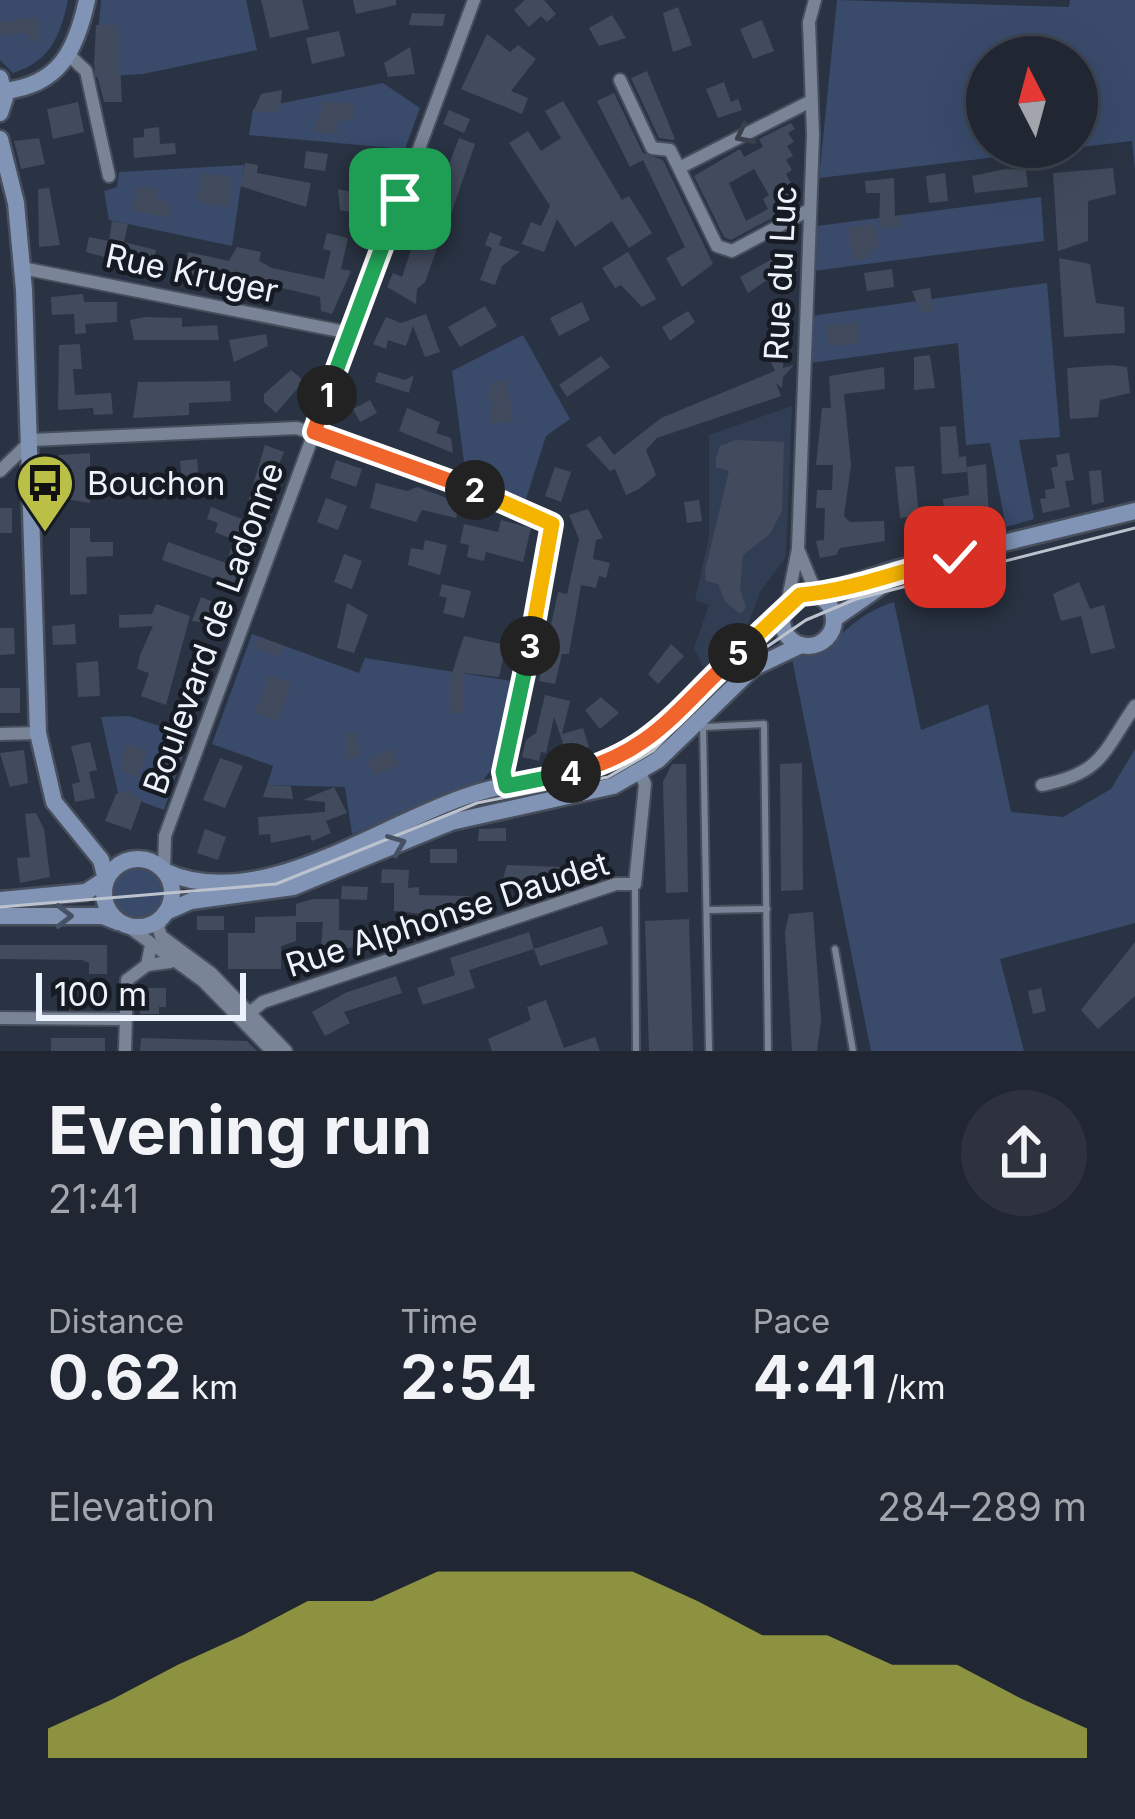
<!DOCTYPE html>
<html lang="en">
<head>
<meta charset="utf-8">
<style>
	body { margin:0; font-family:Inter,sans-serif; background:#2d323e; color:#f1f3f6; height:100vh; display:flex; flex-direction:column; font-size:45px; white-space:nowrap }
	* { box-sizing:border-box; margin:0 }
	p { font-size:39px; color:#a2a5ac }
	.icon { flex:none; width:66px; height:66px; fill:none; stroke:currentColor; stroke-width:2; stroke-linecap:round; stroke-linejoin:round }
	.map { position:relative; height:1051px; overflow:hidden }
	.drawer { display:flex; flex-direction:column; background:#202632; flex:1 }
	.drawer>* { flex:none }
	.needle { width:78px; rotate:354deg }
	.tools { position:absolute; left:966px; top:36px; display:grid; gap:24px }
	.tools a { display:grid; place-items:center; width:132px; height:132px; border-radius:50%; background:#202632; box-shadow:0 12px 48px #0002,0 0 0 3px #3d434d; font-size:60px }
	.scale { position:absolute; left:36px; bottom:30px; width:210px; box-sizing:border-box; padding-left:12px; border:6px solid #edf3fd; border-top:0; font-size:33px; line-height:42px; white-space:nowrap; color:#edf3fd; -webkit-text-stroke:9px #161a22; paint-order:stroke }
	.pin { position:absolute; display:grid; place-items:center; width:102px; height:102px; color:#fff; margin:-51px; border-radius:24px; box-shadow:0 6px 18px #0006 }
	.km { position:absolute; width:60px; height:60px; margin:-30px; border-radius:50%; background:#222; color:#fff; font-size:33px; line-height:60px; text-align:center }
	.round { display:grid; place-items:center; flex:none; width:126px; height:126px; border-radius:63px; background:#2d323e }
	.headline { display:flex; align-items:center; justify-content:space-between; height:204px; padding:0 48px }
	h1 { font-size:66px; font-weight:700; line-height:90px }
	.metrics { display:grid; grid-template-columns:repeat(3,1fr); gap:18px; height:204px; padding:12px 48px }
	.metrics div { display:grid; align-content:center }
	.metrics b { font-size:60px; font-weight:700 }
	.metrics small { font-size:33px; font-weight:400 }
	.metrics p { font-size:33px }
	.chart { height:336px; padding:24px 48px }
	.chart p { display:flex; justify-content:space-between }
	.chart svg { width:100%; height:216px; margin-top:12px; fill:#bac046; opacity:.7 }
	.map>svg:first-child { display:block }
	.built { fill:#313d52 }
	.green { fill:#394a6b; fill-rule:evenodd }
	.building { fill:#424b5d; fill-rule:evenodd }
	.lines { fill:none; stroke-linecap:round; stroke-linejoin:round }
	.lane-casing { stroke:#474e5c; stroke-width:10 }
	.street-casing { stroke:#474e5c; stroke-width:16 }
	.secondary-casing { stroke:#474e5c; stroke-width:21 }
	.lane { stroke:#798497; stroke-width:6 }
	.street { stroke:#798497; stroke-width:12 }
	.secondary { stroke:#8194b6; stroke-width:16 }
	.tram { stroke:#bcc3ce; stroke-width:3 }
	.oneway { stroke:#393f4b }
	.oneway2 { stroke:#465165 }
	.split-1-casing { stroke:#fff; stroke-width:24 }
	.split-2-casing { stroke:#fff; stroke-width:24 }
	.split-3-casing { stroke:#fff; stroke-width:24 }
	.split-4-casing { stroke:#fff; stroke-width:24 }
	.split-5-casing { stroke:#fff; stroke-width:24 }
	.split-6-casing { stroke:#fff; stroke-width:24 }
	.split-1 { stroke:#22a559; stroke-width:15 }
	.split-2 { stroke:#f0652b; stroke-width:15 }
	.split-3 { stroke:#f5b400; stroke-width:15 }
	.split-4 { stroke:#22a559; stroke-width:15 }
	.split-5 { stroke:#f0652b; stroke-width:15 }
	.split-6 { stroke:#f5b400; stroke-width:15 }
	.labels { text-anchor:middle; stroke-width:9; stroke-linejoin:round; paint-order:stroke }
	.street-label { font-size:33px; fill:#edf3fd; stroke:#161a22 }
	.poi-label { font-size:33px; fill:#edf3fd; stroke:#161a22; text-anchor:start }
</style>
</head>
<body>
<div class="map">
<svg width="1135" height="1051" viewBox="0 0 1135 1051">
	<rect width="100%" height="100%" fill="#2a3343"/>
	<!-- built -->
	<polygon class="built" points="792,406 786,557 760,592 748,625 705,671 694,648 709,605 695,600 709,537 709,435"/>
	<!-- green -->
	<g class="green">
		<path d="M0,0h68c-8,37 -18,61 -55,73l-13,-13z"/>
		<polygon points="101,0 246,0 257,50 143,74 94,77"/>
		<path d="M837,0l232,7 1,-7h65v171l-3,-30 -313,37zM987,57h90v90h-90z"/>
		<polygon points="383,83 420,108 405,149 249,135 253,109"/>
		<polygon points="244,165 232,246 109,220 104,191 117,187 119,172"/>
		<polygon points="1041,197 1044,241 813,271 817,226"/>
		<polygon points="1047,283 1060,437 1019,440 1034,519 1006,527 990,443 966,445 958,343 810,363 811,316"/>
		<polygon points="523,335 570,419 546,436 526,499 466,477 452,371"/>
		<path d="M894,602l27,128 67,-26 23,108 52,5 48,-28 24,-40v174l-135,36 24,92h-153l-80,-397c56,-8 51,-35 103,-52z"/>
		<polygon points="252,634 359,673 365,658 512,681 494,766 481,783 352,834 345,787 267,785 273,766 212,744"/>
		<polygon points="129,716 190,736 164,810 118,793 101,717"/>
		<circle cx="138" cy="894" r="25"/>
	</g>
	<!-- building -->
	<g class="building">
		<polygon points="261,0 302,0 309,29 270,38"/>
		<polygon points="353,0 396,0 396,5 356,14"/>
		<polygon points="525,0 544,0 556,14 547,22 541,16 529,27 514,10"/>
		<polygon points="678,7 692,45 673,52 663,13"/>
		<polygon points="412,13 445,14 443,26 436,26 409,25"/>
		<polygon points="612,15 626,38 599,46 589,28"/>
		<polygon points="38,17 40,41 29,42 28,33 0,36 0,22"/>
		<polygon points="762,20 774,51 753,59 740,29"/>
		<polygon points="96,25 118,25 122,102 104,102 94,64"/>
		<polygon points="339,31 345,56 312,64 306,38"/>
		<polygon points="487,34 510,52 518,45 536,59 511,91 528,98 522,114 461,89"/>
		<polygon points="410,47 415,74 388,77 384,63"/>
		<polygon points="647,71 675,139 673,140 659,138 631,78"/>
		<polygon points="724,82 731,102 738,99 742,110 718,118 706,89"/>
		<polygon points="282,90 280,112 253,112 261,94"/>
		<polygon points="614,93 643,153 663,160 713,264 682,287 666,258 685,247 643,160 630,167 597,101"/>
		<polygon points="324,101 355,104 353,119 338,122 337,134 313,132"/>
		<polygon points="563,101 622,200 629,196 652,233 629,248 612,221 575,247 557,219 544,252 522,244 531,222 541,226 550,206 509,143 528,131 541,151 561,138 545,111"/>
		<polygon points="78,102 84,132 53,139 47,109"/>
		<polygon points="449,110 470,119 464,133 443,124"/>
		<path d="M791,123l4,6 -7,4 6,9 -7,4 6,10 -7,4 6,10 -6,4 5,9 -6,4 5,9 -6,4 5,9 -58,31 -7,-3 -30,-61 46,-27 4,8 19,-10 -4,-8zM754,169l15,26 -6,4 5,10 -22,12 -17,-38z"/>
		<polygon points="159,127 160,144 175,143 176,154 134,158 133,138 144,137 144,129"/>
		<polygon points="39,138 45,164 21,169 14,141"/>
		<polygon points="459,138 475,144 450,217 444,215 434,242 439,243 425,282 417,289 416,304 387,287 393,273 402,277 425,209 419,207 426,187 435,172 445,175"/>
		<polygon points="306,151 328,154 325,171 304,168"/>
		<circle cx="365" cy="166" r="12"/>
		<polygon points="245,163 258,165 257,173 311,183 306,207 240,186"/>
		<polygon points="1113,168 1116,194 1088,201 1088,241 1058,251 1053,173"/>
		<polygon points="1005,169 1026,170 1028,187 975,193 972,176"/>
		<polygon points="201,173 233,177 230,207 197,202"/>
		<polygon points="945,173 948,201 929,203 926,176"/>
		<polygon points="894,178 895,216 901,215 902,226 879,229 880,193 866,193 865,181"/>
		<polygon points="137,186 159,190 157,200 171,202 168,218 132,211"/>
		<polygon points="49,188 60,245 39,247 38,189"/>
		<polygon points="338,189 361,194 359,201 371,204 369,216 340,210"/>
		<polygon points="112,221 128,224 124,242 156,250 152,270 86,252 89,237 109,241"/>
		<polygon points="876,224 879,249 869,250 870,258 852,260 848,228"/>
		<polygon points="490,232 502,237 499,245 520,252 502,266 495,285 480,280 492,248 485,245"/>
		<polygon points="327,233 348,238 341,269 351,271 332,314 321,311 320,297 282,288 283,283 255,277 252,296 239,293 243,274 208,268 198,281 175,276 179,259 187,260 188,252 229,261 237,247 261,252 259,261 272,268 324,279 331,251 323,249"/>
		<polygon points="628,252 656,299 642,307 621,285 615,288 602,268"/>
		<polygon points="1059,258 1090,264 1096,303 1124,307 1125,333 1064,337"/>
		<polygon points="772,259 780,271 748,293 740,277"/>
		<polygon points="892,269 894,287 867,291 864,273"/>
		<polygon points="930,288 933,311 921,313 912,291"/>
		<polygon points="83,294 84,302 117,302 117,322 85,324 86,333 75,334 74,314 52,315 51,297"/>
		<polygon points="582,302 590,320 559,336 550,318"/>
		<polygon points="485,306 497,326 460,347 448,327"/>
		<polygon points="688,311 695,322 670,341 662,327"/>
		<polygon points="426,314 440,352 425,357 413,326 406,346 388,340 386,349 373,344 386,317 401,323"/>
		<polygon points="145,317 182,318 182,327 217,325 219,340 134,340 130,320"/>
		<polygon points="858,322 859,343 829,347 826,326"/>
		<polygon points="785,328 783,368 794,365 783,377 782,388 776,383 781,396 657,438 646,450 656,475 639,489 626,495 615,469 610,471 586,445 600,436 614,455 661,418 775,371 762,342"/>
		<polygon points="266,334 268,346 234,362 229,340"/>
		<polygon points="80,344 82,369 73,369 75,395 111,393 113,414 94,415 93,408 58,410 59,345"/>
		<polygon points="930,355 935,388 914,390 914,357"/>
		<polygon points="601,356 610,367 567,397 559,385"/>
		<polygon points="1111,365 1127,367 1130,393 1100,400 1098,417 1070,419 1067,368"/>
		<polygon points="884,367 885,389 844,394 851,465 844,516 850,522 884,521 885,541 840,548 836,555 820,558 816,541 824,540 825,508 816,508 817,490 832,490 833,465 816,465 822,408 831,408 829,376"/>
		<polygon points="291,370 304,381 276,413 264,402 264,394"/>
		<polygon points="378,372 405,380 414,375 409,393 375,382"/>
		<polygon points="507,380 513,421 489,424 493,403 486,398 492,382"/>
		<polygon points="230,381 231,401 189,403 189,415 133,418 138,382"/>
		<polygon points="370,400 377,413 360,422 353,409"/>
		<polygon points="407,408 440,422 436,433 451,438 453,453 399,431"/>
		<polygon points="956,426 959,457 966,456 967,472 942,474 940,427"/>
		<polygon points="736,440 784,442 782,511 770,534 743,555 740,589 746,607 741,614 725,602 718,584 706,581 705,570 729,471 716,467 716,457 720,446"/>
		<polygon points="265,445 284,452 259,514 246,509"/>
		<polygon points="90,453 90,503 60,498 59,455"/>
		<polygon points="1069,453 1074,480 1065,481 1070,507 1043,513 1040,499 1046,498 1045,490 1055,488 1051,468 1058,466 1056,455"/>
		<polygon points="197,459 200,492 183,493 180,461"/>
		<polygon points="336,460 362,469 356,487 330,478"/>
		<polygon points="986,464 989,515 983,516 986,532 974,534 972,518 945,521 943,499 969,495 967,467"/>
		<polygon points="914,466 919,516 900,518 895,467"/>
		<polygon points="555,467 571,472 561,502 545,496"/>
		<polygon points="1101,470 1104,502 1092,505 1089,471"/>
		<polygon points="376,483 407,491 417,487 460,503 456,518 422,510 416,522 370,508"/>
		<polygon points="326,498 347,506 338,530 317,522"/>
		<polygon points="699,500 702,521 687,523 684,502"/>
		<polygon points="211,507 252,523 244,543 251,546 236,586 162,560 168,542 226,563 234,540 215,532 218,523 207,519"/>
		<rect x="0" y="508" width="12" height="25"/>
		<polygon points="588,509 603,538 596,540 593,559 610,563 606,578 599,576 596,588 581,585 569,654 562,654 555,684 539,681 558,592 567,594 579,539 569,515"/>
		<polygon points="501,520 531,528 523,562 486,552 484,561 467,557 469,545 460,543 464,524 498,532"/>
		<polygon points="70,528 90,528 90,542 113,542 113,556 86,557 87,594 70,595"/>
		<polygon points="425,540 447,545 440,575 408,565 411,548 423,550"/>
		<polygon points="344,554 362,561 352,589 334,582"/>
		<polygon points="1079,582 1090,609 1104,605 1115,648 1091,654 1081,616 1061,621 1053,594"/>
		<polygon points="442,584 471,591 464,618 443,613 447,598 439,596"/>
		<polygon points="201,597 221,605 214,624 192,621"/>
		<polygon points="347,603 368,615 354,653 337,648"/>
		<polygon points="156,604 190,616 166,705 141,696 149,673 137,669 140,655 153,626 119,628 119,615 152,614"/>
		<polygon points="75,624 76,644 53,645 52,626"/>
		<polygon points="0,628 14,628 15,654 0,655"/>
		<polygon points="464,636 506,645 499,677 464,673 464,713 450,713 449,682"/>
		<polygon points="259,637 284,646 279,657 255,648"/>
		<polygon points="671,644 684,656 658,684 648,674"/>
		<polygon points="98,661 100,696 78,697 76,663"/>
		<polygon points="269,675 292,683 278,721 255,712"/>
		<rect x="0" y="688" width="20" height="25"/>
		<polygon points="545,695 570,701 562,734 583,728 589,747 567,755 554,717 546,753 541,752 539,761 522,757 526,740 536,733"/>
		<polygon points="601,697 619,713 600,729 585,710"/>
		<polygon points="357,733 360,757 345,759 346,734"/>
		<polygon points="90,742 97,770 89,772 95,798 75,802 72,784 80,782 71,746"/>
		<polygon points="125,743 147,751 138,777 121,771"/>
		<polygon points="391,748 400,764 375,776 367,760"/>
		<polygon points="24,750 28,783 10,787 0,753"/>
		<polygon points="220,758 243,766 225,808 203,800"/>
		<polygon points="802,763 803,890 781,891 780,764"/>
		<polygon points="672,764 686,764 688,892 666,893 663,782"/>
		<polygon points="267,785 291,786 293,799 263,797"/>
		<polygon points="334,787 347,813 326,821 331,833 312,841 310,835 271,843 270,834 259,835 258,817 325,812 325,802 303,800"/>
		<polygon points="133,790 131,796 142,800 131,830 105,821 116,794"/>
		<polygon points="36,813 44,829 50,877 20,883 17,858 30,857 25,814"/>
		<polygon points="506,828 506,841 478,841 479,829"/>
		<polygon points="205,829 226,837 218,860 197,853"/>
		<rect x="430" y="849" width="27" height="14"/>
		<polygon points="507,865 560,867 559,882 501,886"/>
		<polygon points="382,869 409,870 408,888 419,887 419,895 469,896 468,910 442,910 442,916 394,911 394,883 381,883"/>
		<polygon points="342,886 368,887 367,900 341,899"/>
		<polygon points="313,899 339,899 339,930 375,931 374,945 321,951 323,922 296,922 296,904"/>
		<polygon points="813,912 821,1020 817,1051 792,1051 785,932 789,914"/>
		<rect x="197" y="916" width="27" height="14"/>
		<polygon points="296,916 296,941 281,946 281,969 228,969 228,933 255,933 255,917"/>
		<polygon points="689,919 693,1051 649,1051 645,921"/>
		<polygon points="602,926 608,944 540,966 534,949"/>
		<polygon points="529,932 534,949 469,970 475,988 423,1005 417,988 455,975 450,958"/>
		<polygon points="1135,942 1135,996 1098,1029 1081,1010"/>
		<polygon points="0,945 107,945 107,974 89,974 89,963 82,960 0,959"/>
		<polygon points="396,976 402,993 344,1012 350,1023 325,1036 312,1012 345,993"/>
		<polygon points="140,988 166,988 166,1007 159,1007 159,1014 140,1014"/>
		<polygon points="1041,988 1046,1011 1033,1014 1028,991"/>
		<polygon points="546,1000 564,1048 595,1037 600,1051 492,1051 488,1039 531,1020 527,1007"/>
		<rect x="51" y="1038" width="54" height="13"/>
		<polygon points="141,1038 247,1041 257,1051 140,1051"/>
	</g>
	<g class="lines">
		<defs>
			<g id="lane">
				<polyline points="955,560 964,594"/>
				<polyline points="703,725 709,1051"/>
				<polyline points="705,727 764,724 768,1051"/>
				<polyline points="635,887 636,1051"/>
				<polyline points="707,910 767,909"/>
				<polyline points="835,949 853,1051"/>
			</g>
			<g id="street">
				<polyline points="70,56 86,71 109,176"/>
				<polyline points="620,80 652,148 670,150 717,246 732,251 809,210"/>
				<polyline points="679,168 809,102"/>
				<polyline points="22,268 350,333"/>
				<polyline points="0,471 32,440 297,428 542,515 552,524 554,535 503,772 506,786"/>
				<polyline points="798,549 813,135 809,22 815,0"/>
				<polyline points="787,604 798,549 817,595"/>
				<polyline points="0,734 38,733"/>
				<path d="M1042,785c61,-12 61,-33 93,-79"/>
				<polyline points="164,871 165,836 474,0"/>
				<polyline points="166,912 158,927 161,936 211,973 286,1051"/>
				<polyline points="126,925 203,981 272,1051"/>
				<polyline points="151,945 147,965 170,962 175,956"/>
				<polyline points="0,1018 125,1019"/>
				<polyline points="242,1019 263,1002 616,884 635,884 645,784 640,773"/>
				<polyline points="125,1051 127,980 147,965"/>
			</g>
			<g id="secondary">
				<polyline points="0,78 5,98 0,113"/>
				<path d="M4,91c56,-6 72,-41 83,-91"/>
				<polyline points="0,139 16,203 24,290 38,733 54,802 101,860 106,879 86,892 0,900"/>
				<circle cx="808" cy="620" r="26"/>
				<polyline points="817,595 896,569 1135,511"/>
				<polyline points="834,619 887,582"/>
				<circle cx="138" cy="893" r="34"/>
				<path d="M164,871c94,44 215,-46 303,-75 52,-18 108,-19 160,-40l21,-13 134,-128"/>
				<polyline points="166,912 191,901 293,887 451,822 613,786 658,760 753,668 801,645"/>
				<polyline points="0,916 103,916 118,922"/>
			</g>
		</defs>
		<!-- lane casing -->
		<use href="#lane" class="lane-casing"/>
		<!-- street casing -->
		<use href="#street" class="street-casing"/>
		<!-- secondary casing -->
		<use href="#secondary" class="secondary-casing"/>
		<!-- lane -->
		<use href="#lane" class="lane"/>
		<!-- street -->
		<use href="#street" class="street"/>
		<!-- secondary -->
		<use href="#secondary" class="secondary"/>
		<!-- tram -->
		<polyline class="tram" points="0,907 276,884 477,803 608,777 653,751 730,672 806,620 856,599 1135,528"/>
	</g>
	<!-- one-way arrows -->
	<defs><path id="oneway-chevron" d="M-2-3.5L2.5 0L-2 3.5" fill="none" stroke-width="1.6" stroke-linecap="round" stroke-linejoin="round" transform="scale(3)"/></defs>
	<use class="oneway" href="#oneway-chevron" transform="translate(744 135) rotate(153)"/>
	<g class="oneway2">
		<use href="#oneway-chevron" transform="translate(397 844) rotate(-22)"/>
		<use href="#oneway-chevron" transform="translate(64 916)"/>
	</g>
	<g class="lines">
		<defs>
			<polyline id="split-1" points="327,395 400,199"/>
			<polyline id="split-2" points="327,395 314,432 475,490"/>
			<polyline id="split-3" points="475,490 552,524 530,646"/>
			<polyline id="split-4" points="530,646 503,772 506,786 571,773"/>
			<path id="split-5" d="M571,773c83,-21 107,-66 167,-120"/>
			<path id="split-6" d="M738,653l62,-58c50,-4 104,-25 155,-38"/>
		</defs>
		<!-- split-1 casing -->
		<use href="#split-1" class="split-1-casing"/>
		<!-- split-2 casing -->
		<use href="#split-2" class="split-2-casing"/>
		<!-- split-3 casing -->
		<use href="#split-3" class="split-3-casing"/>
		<!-- split-4 casing -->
		<use href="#split-4" class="split-4-casing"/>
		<!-- split-5 casing -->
		<use href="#split-5" class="split-5-casing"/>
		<!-- split-6 casing -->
		<use href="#split-6" class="split-6-casing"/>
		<!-- split-1 -->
		<use href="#split-1" class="split-1"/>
		<!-- split-2 -->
		<use href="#split-2" class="split-2"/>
		<!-- split-3 -->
		<use href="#split-3" class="split-3"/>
		<!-- split-4 -->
		<use href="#split-4" class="split-4"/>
		<!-- split-5 -->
		<use href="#split-5" class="split-5"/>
		<!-- split-6 -->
		<use href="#split-6" class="split-6"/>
	</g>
	<!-- icons -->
	<defs>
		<symbol id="bus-pin" viewBox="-11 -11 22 30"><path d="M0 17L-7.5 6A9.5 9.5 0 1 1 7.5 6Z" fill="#bac046" stroke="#161a22"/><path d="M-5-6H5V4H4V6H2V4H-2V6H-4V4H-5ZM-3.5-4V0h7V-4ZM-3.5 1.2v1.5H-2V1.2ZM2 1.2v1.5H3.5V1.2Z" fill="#111"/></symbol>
	</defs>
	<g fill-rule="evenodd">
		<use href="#bus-pin" x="12" y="450" width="66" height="90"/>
	</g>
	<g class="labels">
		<!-- street labels -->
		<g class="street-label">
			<text transform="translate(192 273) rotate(12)" y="12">Rue Kruger</text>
			<text transform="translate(780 273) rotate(-87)" y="12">Rue du Luc</text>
			<text transform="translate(213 628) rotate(-70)" y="12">Boulevard de Ladonne</text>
			<text transform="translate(447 914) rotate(-18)" y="12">Rue Alphonse Daudet</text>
		</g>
		<!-- poi labels -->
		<g class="poi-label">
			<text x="87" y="495">Bouchon</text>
		</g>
	</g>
</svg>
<div class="tools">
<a><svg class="needle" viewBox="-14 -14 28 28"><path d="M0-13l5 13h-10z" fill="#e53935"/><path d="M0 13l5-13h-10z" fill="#a2a5ac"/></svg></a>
</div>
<div class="scale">100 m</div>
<div class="pin" style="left:400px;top:199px;background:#1e9e55"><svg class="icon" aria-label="arrive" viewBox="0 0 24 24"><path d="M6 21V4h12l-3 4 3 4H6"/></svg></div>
<div class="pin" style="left:955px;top:557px;background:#d93025"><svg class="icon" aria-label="check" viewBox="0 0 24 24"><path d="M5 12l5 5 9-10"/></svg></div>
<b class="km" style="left:327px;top:395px">1</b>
<b class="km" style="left:475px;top:490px">2</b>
<b class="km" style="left:530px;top:646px">3</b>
<b class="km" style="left:571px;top:773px">4</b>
<b class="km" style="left:738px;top:653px">5</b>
</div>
<section class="drawer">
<div class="headline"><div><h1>Evening run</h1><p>21:41</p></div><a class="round"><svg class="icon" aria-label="share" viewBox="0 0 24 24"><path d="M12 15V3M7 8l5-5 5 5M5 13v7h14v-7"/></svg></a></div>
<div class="metrics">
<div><p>Distance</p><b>0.62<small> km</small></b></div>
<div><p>Time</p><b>2:54</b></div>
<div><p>Pace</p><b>4:41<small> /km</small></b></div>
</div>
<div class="chart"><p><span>Elevation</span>284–289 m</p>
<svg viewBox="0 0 160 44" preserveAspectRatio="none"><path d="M0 44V38L10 32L20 25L30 19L40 12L50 12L60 6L70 6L80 6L90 6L100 12L110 19L120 19L130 25L140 25L150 32L160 38V44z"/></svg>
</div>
</section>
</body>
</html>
